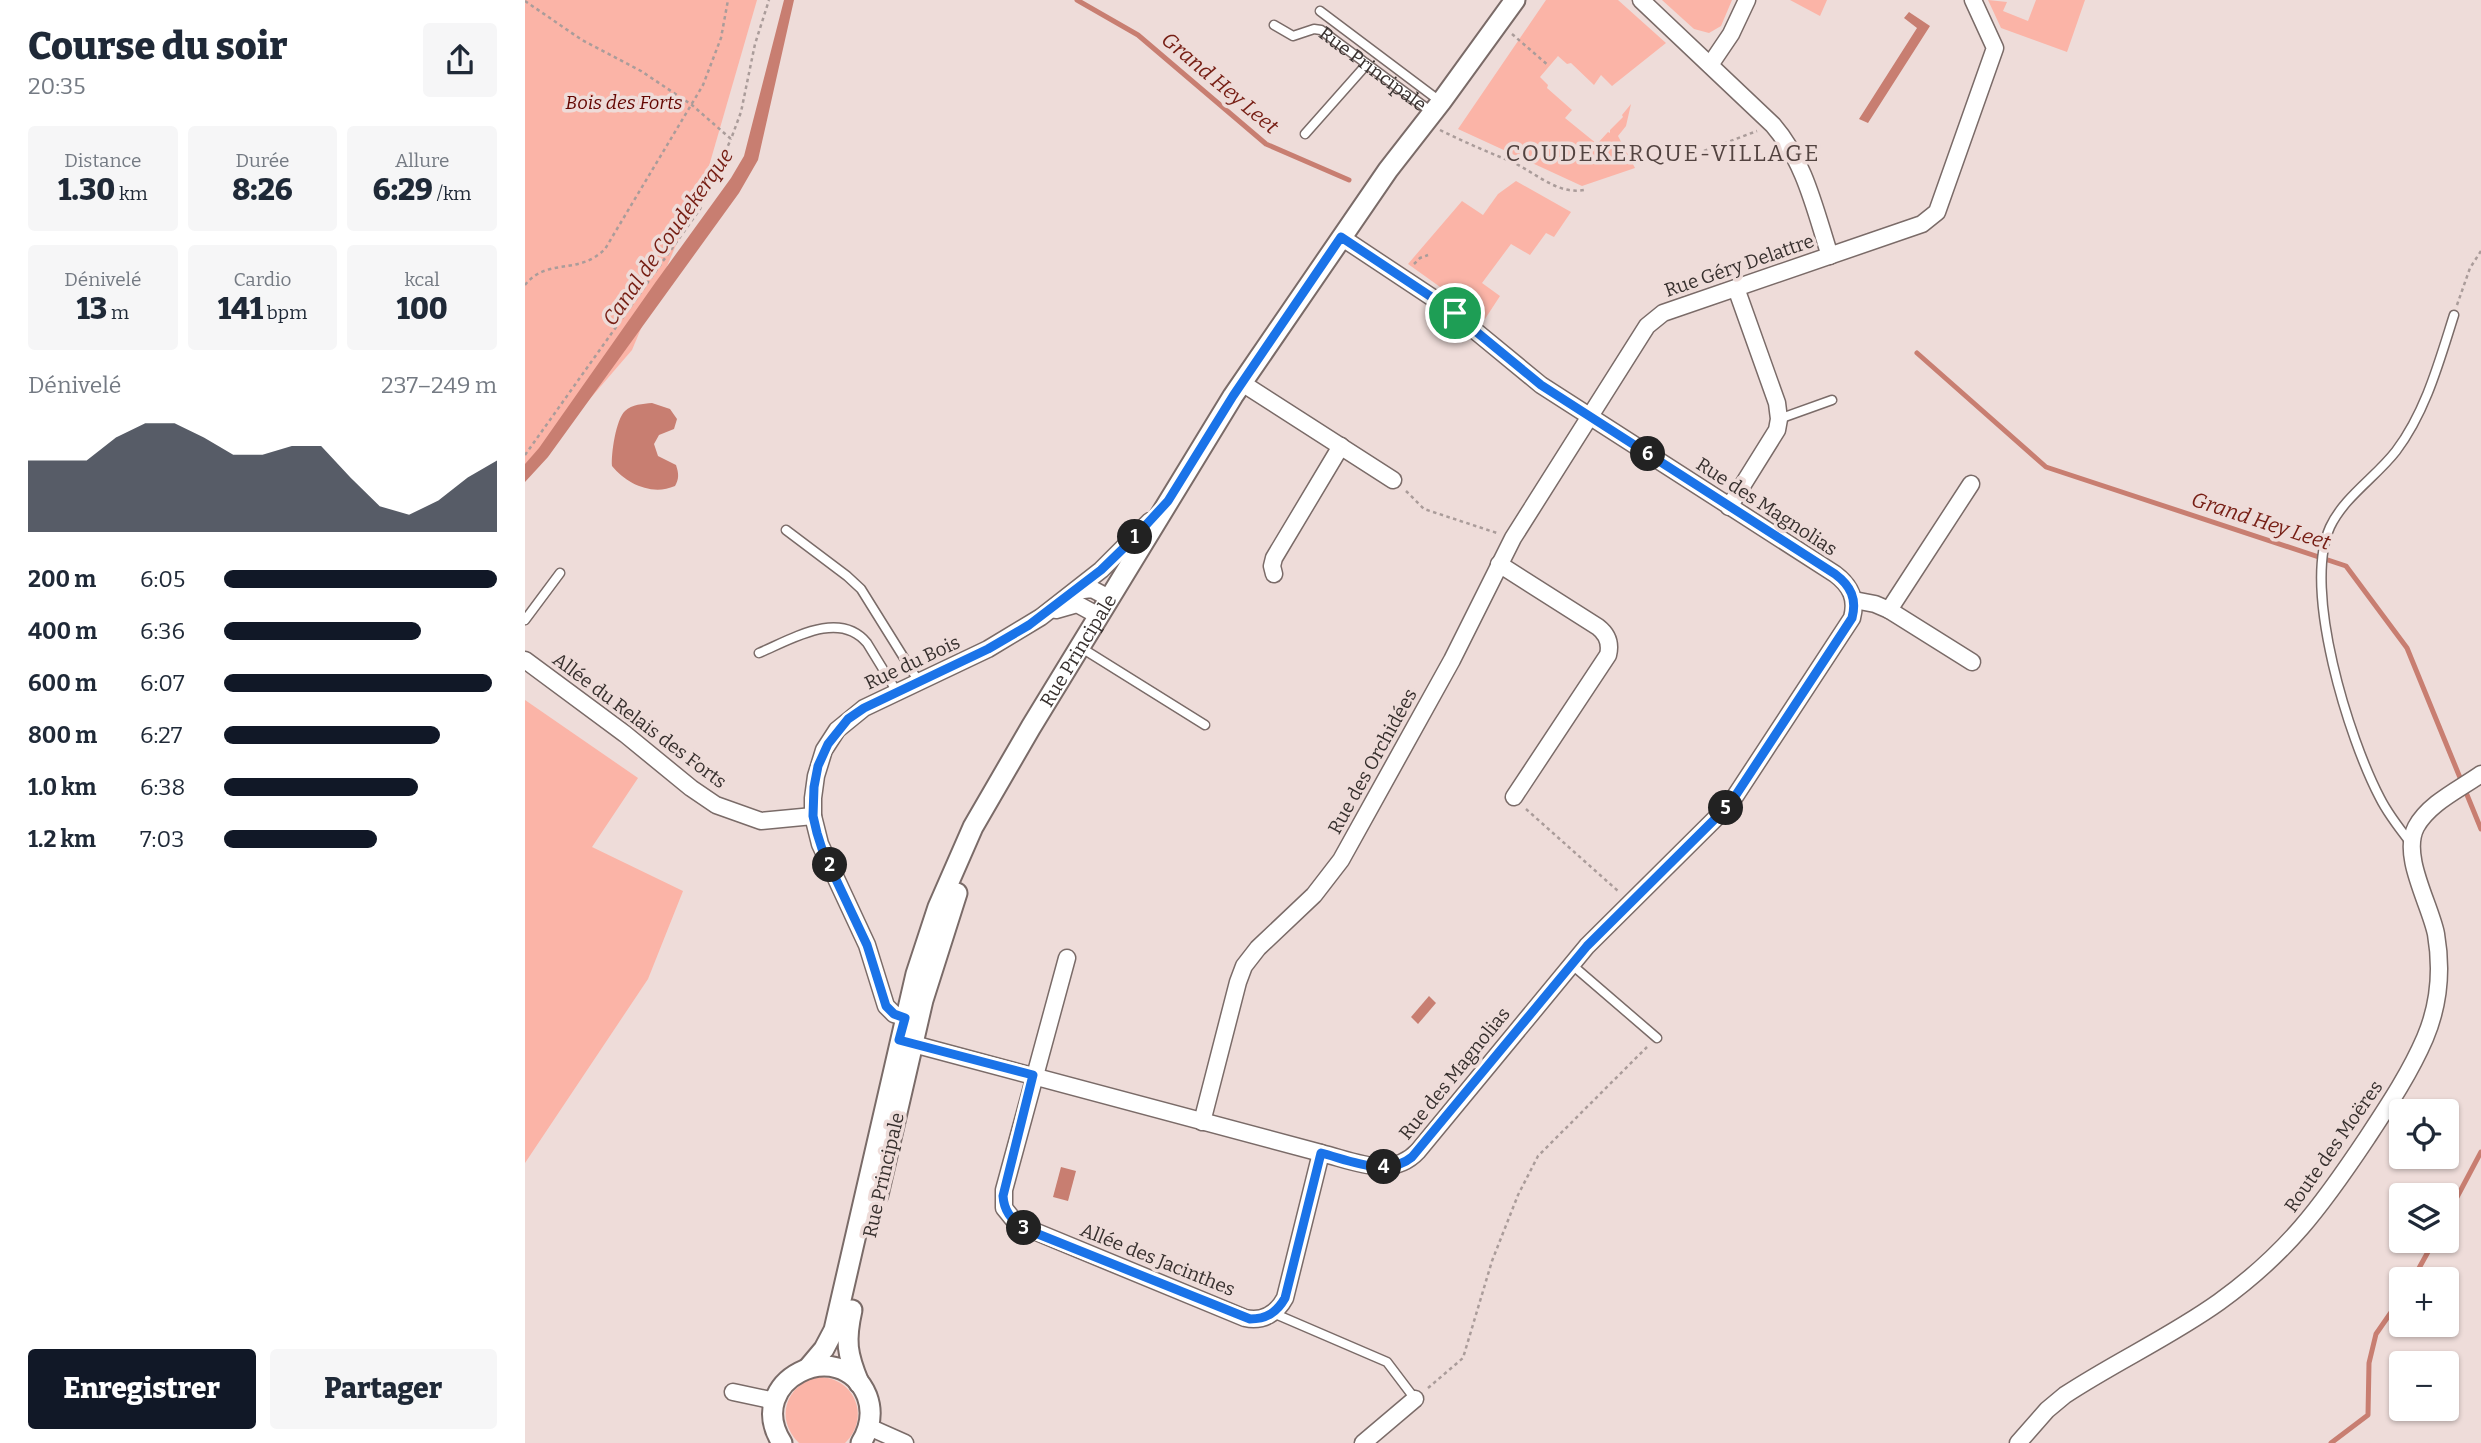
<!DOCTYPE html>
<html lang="fr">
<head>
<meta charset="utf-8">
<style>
	body { margin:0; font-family:Bitter,serif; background:#f6f6f7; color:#1f2937; height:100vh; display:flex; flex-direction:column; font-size:26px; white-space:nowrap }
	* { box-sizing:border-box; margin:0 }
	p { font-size:23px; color:#747a83 }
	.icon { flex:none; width:38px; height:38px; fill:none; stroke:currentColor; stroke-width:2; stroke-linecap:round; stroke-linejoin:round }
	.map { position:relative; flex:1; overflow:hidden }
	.sheet { display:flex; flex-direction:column; background:#fff; width:525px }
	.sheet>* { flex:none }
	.tools { position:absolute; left:1864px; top:1099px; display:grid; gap:14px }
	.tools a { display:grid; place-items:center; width:70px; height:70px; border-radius:7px; background:#fff; box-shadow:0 2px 5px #0004; font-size:35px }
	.pin { position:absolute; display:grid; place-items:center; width:60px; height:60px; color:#fff; margin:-30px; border:4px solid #fff; border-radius:50%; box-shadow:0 2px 7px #0007 }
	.km { position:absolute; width:35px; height:35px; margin:-18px; border-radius:50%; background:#222; color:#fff; font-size:19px; line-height:35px; text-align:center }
	.round { display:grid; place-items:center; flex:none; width:74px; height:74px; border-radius:7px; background:#f6f6f7 }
	.head { display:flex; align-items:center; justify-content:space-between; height:119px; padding:0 28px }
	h1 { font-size:38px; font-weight:800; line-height:52px }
	.figures { display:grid; grid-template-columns:repeat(3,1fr); gap:10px; height:119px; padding:7px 28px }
	.figures div { display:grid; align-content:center; border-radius:7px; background:#f6f6f7; text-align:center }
	.figures b { font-size:30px; font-weight:800 }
	.figures small { font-size:19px; font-weight:400 }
	.figures p { font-size:19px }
	.chart { height:196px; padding:14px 28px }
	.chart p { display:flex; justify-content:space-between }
	.chart svg { width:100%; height:126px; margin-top:7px; fill:#111827; opacity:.7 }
	.primary-button { display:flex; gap:14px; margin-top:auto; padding:14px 28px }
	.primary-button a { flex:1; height:80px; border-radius:7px; background:#111827; color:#fff; font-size:28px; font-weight:800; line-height:80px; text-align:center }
	.primary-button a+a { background:#f6f6f7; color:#1f2937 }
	ul { padding:0 28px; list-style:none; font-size:23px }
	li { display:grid; grid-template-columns:112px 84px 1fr; align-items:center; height:52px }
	li i { height:18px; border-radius:9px; background:#111827 }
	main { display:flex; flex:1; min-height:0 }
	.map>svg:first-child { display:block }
	.green { fill:#fbb4a7 }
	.water { fill:#c87e71 }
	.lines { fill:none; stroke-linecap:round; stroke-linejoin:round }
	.stream { stroke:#c87e71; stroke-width:5 }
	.service-casing { stroke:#7a6b68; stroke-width:11 }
	.minor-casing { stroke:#7a6b68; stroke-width:19 }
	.tertiary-casing { stroke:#7a6b68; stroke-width:23 }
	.path { stroke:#aa9c9a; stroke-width:2.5; stroke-dasharray:3.5 3.5; stroke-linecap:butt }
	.service { stroke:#fff; stroke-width:8 }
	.minor { stroke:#fff; stroke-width:16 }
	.tertiary { stroke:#fff; stroke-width:19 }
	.route-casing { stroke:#fff; stroke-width:14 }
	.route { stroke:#1a73e8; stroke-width:9 }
	.labels { text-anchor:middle; stroke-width:7; stroke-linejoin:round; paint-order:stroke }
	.street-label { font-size:19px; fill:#37302e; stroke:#eedcd9 }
	.park-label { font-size:19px; font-style:italic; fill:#640702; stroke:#eedcd9 }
	.water-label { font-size:21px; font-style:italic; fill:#761d13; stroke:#eedcd9 }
	.quarter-label { font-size:23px; letter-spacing:2px; fill:#524340; stroke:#eedcd9 }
</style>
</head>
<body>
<main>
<section class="sheet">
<div class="head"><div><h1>Course du soir</h1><p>20:35</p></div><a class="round"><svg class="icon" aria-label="share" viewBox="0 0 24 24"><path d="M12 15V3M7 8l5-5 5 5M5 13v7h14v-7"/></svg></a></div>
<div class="figures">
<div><p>Distance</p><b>1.30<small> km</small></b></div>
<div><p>Durée</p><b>8:26</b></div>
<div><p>Allure</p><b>6:29<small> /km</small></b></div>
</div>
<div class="figures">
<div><p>Dénivelé</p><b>13<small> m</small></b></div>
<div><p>Cardio</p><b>141<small> bpm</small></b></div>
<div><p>kcal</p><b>100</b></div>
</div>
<div class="chart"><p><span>Dénivelé</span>237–249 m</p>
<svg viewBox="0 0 160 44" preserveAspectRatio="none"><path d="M0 44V19L10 19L20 19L30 11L40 6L50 6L60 11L70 17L80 17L90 14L100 14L110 25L120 35L130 38L140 33L150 25L160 19V44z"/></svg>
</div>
<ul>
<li><b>200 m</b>6:05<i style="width:100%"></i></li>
<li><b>400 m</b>6:36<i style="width:72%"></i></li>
<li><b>600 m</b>6:07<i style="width:98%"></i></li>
<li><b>800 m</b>6:27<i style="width:79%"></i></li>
<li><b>1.0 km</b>6:38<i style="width:71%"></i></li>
<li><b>1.2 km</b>7:03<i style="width:56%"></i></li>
</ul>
<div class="primary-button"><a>Enregistrer</a><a>Partager</a></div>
</section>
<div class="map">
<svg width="1956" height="1443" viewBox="0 0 1956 1443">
	<rect width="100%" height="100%" fill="#eedcd9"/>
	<!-- green -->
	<g class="green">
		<polygon points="0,0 232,0 184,166 107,350 0,474"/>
		<polygon points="1021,0 1093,0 1141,43 1087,86 1076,75 1069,85 1046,63 1042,64 1033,56 1015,77 1023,85 1022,88 1047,110 1040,118 1072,144 1083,132 1085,133 1085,130 1098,117 1097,115 1106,104 1101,126 1093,136 1110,168 1057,186 933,129"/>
		<polygon points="1137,0 1207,0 1196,26 1184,33 1169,29"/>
		<polygon points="1265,0 1302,0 1295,16"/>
		<polygon points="1463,0 1482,2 1478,11 1503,21 1511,0 1560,0 1542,52 1476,28"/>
		<polygon points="991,181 1046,212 1029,237 1021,233 1005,255 986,244 957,283 975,296 960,319 883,264 937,201 958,215 973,194"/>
		<polygon points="0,700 113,778 67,847 158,891 123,979 0,1163"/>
		<path d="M293,1377c37,0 53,41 27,66h-46c-25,-24 -13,-59 19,-66z"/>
	</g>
	<!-- water -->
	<g class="water">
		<polygon points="259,0 269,0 233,160 214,193 23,457 0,482 0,464 14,448 130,283 206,178 219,156"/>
		<polygon points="1384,12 1405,26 1343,123 1334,119 1392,28 1379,18"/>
		<path d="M127,403l18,6 7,10 -3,10 -15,6 -5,9 4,12 18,9c3,9 3,14 -1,21 -23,10 -48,-2 -63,-20 -1,-12 4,-47 13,-55 7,-7 18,-7 27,-8z"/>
		<polygon points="904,996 911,1003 893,1024 886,1017"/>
		<polygon points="536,1167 551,1171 543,1201 528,1197"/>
	</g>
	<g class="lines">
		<!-- stream -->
		<g class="stream">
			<polyline points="552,0 613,35 741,144 824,180"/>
			<polyline points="1392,353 1521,467 1821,566 1882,648 1956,829"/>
			<polyline points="1922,1216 1956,1152"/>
			<polyline points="1888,1279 1909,1241"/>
			<polyline points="1806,1443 1843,1415 1844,1363 1851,1334 1876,1298"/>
		</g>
		<defs>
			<g id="service">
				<polyline points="795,11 916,102"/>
				<path id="s1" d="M749,25l19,11 21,-7 7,1 112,83"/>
				<polyline points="780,134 842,64"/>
				<polyline points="1254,419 1307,400"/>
				<polyline points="261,530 322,576 336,589 394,682"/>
				<polyline points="0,620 35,573"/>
				<polyline points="555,647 680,725"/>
				<path d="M234,653c31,-13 80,-44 108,-10l30,49"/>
				<path d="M1885,842c-11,-14 -22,-28 -30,-44 -31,-59 -78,-208 -50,-271 14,-30 46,-50 66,-76 30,-40 43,-89 58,-136"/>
				<polyline points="1046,964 1132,1038"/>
				<polyline points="748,1313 862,1362 890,1399"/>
			</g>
			<g id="minor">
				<path d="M1116,0l132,125c32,37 42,85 57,131"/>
				<polyline points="1185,65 1206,34 1222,0"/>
				<polyline points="717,383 868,480"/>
				<polyline points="1204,507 1252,430 1254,419 1252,403 1211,288"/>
				<path d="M974,564l99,63c9,7 13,16 10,28l-94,142"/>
				<polyline points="749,574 747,566 749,558 816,446"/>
				<polyline points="550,591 567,589 584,598"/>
				<polyline points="1329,600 1350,604 1364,610 1447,662"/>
				<polyline points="531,610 552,604 574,616"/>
				<polyline points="1364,610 1446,484"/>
				<polyline points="0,660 100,734 166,788 191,805 236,821 288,816"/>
				<path d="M542,958l-63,232v18l13,16 228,94c18,4 32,-5 40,-20l36,-145"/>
				<polyline points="390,1020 369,1014 361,1006 342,945 295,844 288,816 288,798 291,776 299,750 312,730 339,708 463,649 516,617 576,570 625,521"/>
				<path d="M377,1041l419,112c33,8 70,27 97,-2l169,-205 143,-142 122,-186c5,-19 -1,-32 -17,-44l-294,-189 -96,-79 -104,-69"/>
				<polyline points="677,1122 713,982 719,966 733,948 789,895 816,860 927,660 988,538 1122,326 1138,313 1397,224 1412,212 1470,48 1448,0"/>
				<polyline points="208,1392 250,1401"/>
				<polyline points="344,1427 380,1443"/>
				<polyline points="838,1443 890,1399"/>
				<path d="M1493,1443l29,-33 18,-15c50,-33 105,-58 154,-93 68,-49 102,-95 148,-164 21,-32 43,-65 58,-100 14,-33 17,-69 11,-104 -6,-30 -35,-78 -20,-107 13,-24 44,-38 65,-53"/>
			</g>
			<g id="tertiary">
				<polyline points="353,1195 398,1000 432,893"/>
				<path d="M327,1310c-7,31 -5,44 7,73"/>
				<path id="s2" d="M283,1368l16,-19 10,-19 82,-356 22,-67 35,-80 58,-100 202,-331 155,-226 53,-68 74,-102"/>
				<path d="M257,1443c-40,-63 59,-110 85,-47 6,16 3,32 -6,47"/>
			</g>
		</defs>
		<!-- service casing -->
		<use href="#service" class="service-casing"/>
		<!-- minor casing -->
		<use href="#minor" class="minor-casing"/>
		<!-- tertiary casing -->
		<use href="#tertiary" class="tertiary-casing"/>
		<!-- path -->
		<g class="path">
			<polyline points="0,1 57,40 116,71 167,105 206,139 216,112 230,44 244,0"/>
			<polyline points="987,34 1024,66"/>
			<path d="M915,130c24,12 48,22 72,32 23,10 45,33 72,28"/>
			<polyline points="1179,151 1232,131"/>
			<polyline points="889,264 895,258 903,255"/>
			<path d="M0,285c22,-28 53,-9 80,-36l98,-164 18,-47 7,-38"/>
			<polyline points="1932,305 1945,268 1956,251"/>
			<polyline points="0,455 175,209 206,139"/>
			<polyline points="881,491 899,509 972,533"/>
			<polyline points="1001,809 1093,891"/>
			<polyline points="903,1388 938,1358 967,1261 993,1195 1013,1156 1122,1047"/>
		</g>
		<!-- service -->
		<use href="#service" class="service"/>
		<!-- minor -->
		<use href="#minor" class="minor"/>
		<!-- tertiary -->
		<use href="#tertiary" class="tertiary"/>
	</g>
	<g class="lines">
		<defs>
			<path id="route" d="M816,237l104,69 96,79 294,189c16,12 22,25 17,44l-122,186 -143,142 -175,211c-25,21 -63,3 -91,-4l-36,145c-8,14 -18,21 -35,21l-227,-91c-12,-9 -19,-17 -20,-32l30,-121 -134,-35 6,-22 -11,-4 -8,-8 -19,-61 -44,-93 -6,-19 -4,-17 1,-29 4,-21 10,-22 20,-25 16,-11 124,-59 41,-24 72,-55 33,-32 34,-37 65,-105z"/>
		</defs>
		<!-- route casing -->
		<use href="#route" class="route-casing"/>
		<!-- route -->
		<use href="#route" class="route"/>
	</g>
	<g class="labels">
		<!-- street labels -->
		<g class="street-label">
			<text dy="7" stroke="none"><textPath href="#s1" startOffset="116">Rue Principale</textPath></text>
			<text transform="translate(1214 265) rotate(-19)" y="7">Rue Géry Delattre</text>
			<text transform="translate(1242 506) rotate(33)" y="7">Rue des Magnolias</text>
			<text dy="7" stroke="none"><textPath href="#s2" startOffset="775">Rue Principale</textPath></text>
			<text transform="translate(387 662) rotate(-25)" y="7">Rue du Bois</text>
			<text transform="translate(115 720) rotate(37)" y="7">Allée du Relais des Forts</text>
			<text transform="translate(847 761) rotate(-61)" y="7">Rue des Orchidées</text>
			<text transform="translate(929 1073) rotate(-51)" y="7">Rue des Magnolias</text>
			<text transform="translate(1808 1146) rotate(-55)" y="7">Route des Moëres</text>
			<text transform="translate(358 1175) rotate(-77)" y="7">Rue Principale</text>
			<text transform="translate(633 1259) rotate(22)" y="7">Allée des Jacinthes</text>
		</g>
		<!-- park labels -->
		<g class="park-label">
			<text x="99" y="109">Bois des Forts</text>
		</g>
		<!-- water labels -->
		<g class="water-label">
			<text transform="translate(695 83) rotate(40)" y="7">Grand Hey Leet</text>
			<text transform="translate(143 237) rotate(-55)" y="7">Canal de Coudekerque</text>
			<text transform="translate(1736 521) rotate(18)" y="7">Grand Hey Leet</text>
		</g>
		<!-- quarter labels -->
		<g class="quarter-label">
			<text x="1138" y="161">COUDEKERQUE-VILLAGE</text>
		</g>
	</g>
</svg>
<div class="tools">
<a><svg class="icon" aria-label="locate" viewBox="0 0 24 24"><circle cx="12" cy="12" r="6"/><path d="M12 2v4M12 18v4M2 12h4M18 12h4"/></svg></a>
<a><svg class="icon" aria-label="layers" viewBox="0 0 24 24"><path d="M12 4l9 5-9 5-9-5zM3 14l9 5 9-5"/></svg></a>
<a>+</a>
<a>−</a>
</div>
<div class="pin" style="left:930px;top:313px;background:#1e9e55"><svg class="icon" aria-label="arrive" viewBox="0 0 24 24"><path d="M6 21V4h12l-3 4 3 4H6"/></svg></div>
<b class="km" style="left:610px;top:537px">1</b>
<b class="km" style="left:305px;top:865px">2</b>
<b class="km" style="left:499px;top:1228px">3</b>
<b class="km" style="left:859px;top:1167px">4</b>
<b class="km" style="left:1201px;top:808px">5</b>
<b class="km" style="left:1123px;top:454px">6</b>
</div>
</main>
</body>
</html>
